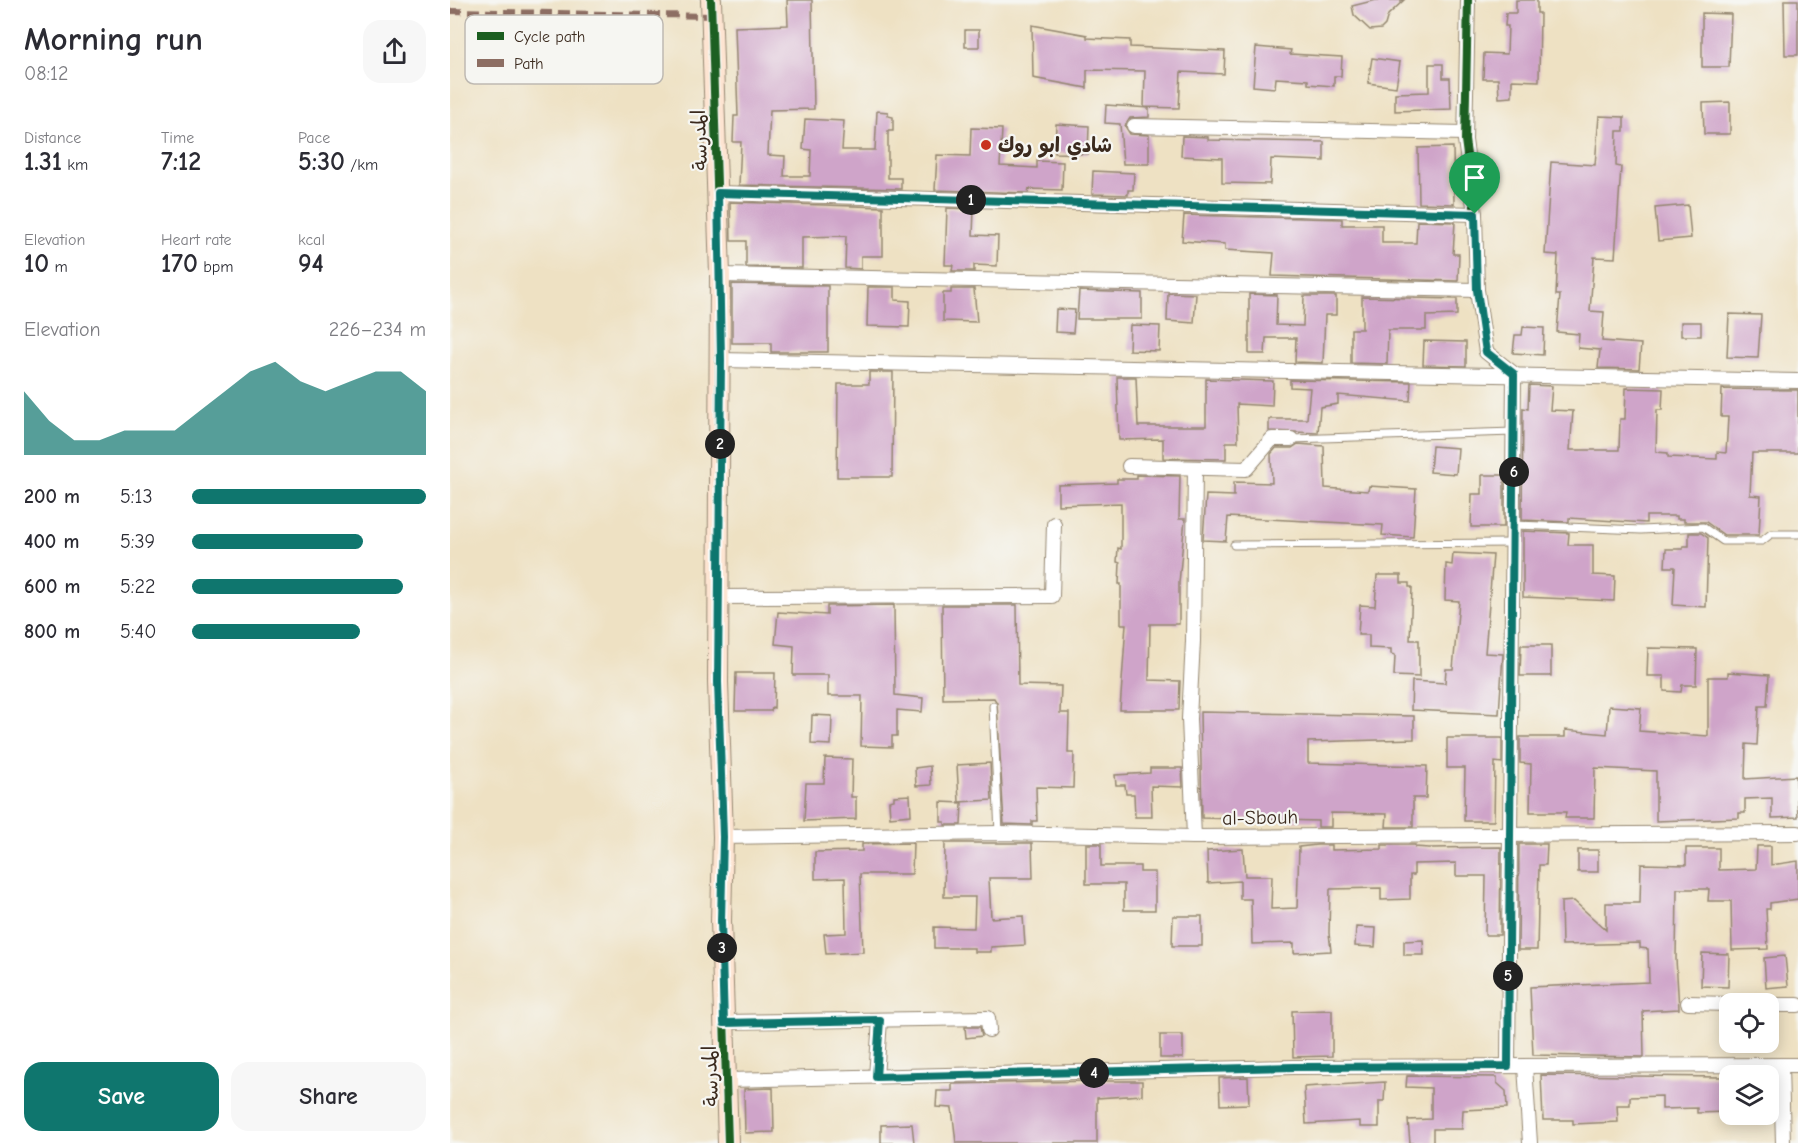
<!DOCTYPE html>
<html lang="en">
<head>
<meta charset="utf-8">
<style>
	body { margin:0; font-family:"Comic Neue","Playpen Sans Arabic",sans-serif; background:#f7f7f7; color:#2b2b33; height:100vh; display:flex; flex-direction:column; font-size:22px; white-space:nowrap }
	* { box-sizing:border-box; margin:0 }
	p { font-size:20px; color:#7c7c81 }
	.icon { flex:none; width:33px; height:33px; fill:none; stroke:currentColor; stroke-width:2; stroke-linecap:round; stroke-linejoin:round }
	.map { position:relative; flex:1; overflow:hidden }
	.side { display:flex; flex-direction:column; background:#fff; width:450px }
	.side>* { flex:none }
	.controls { position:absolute; left:1269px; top:993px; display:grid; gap:12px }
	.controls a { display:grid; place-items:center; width:60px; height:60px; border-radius:12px; background:#fff; box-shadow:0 3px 15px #0003; font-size:30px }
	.pin { position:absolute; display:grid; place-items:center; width:51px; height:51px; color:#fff; margin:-62px -26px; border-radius:50% 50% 50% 0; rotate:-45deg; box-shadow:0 0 6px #0007 }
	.pin .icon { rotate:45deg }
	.km { position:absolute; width:30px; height:30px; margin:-15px; border-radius:50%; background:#222; color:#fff; font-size:16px; line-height:30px; text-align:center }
	.round { display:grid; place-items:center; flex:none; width:63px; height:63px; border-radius:18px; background:#f7f7f7 }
	.overview { display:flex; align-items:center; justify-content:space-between; height:102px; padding:0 24px }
	h1 { font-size:33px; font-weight:700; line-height:45px }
	.stats { display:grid; grid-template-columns:repeat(3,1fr); gap:9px; height:102px; padding:6px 24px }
	.stats div { display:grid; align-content:center }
	.stats b { font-size:26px; font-weight:700 }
	.stats small { font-size:16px; font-weight:400 }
	.stats p { font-size:16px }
	.chart { height:168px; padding:12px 24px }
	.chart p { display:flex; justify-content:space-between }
	.chart svg { width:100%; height:108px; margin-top:6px; fill:#0f766e; opacity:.7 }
	.primary-button { display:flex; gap:12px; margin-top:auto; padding:12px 24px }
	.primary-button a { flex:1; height:69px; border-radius:18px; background:#0f766e; color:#fff; font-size:24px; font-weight:700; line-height:69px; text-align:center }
	.primary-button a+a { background:#f7f7f7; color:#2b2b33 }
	ul { padding:0 24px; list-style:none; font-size:20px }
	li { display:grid; grid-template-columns:96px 72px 1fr; align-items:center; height:45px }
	li i { height:15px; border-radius:8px; background:#0f766e }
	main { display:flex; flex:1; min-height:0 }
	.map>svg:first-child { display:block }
	.building { fill:#cfa4c9 }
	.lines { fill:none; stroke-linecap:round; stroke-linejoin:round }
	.lane-casing { stroke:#948670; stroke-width:9 }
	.street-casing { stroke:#948670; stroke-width:16 }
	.secondary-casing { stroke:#948670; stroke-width:22 }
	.lane { stroke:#fff; stroke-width:7 }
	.street { stroke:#fff; stroke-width:14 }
	.secondary { stroke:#fde4d1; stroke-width:20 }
	.quiet { stroke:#8d6e63; stroke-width:6; stroke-dasharray:12 6; stroke-linecap:butt }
	.cycleway-casing { stroke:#f6f6f2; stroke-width:11 }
	.cycleway { stroke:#1b5e20; stroke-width:8 }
	.route-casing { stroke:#fff; stroke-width:12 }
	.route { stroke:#0f766e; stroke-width:8 }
	.poi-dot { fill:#c8321e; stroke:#f6f6f2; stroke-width:2 }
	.labels { text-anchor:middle; stroke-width:4.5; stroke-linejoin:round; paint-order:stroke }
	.street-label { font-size:20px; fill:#3b2a1e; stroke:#f6f6f2 }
	.poi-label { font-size:20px; font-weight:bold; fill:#3b2a1e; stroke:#f6f6f2; text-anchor:start }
	.key { fill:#f6f6f2; stroke:#beb9b2; stroke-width:1.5 }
	.key-label { font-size:16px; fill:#3b2a1e }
</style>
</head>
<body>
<main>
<section class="side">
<div class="overview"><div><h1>Morning run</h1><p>08:12</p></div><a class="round"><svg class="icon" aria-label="share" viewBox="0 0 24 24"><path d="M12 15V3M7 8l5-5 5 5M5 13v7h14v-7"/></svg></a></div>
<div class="stats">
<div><p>Distance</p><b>1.31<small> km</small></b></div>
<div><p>Time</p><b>7:12</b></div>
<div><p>Pace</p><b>5:30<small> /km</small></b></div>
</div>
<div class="stats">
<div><p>Elevation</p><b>10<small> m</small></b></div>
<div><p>Heart rate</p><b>170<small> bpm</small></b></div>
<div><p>kcal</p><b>94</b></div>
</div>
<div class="chart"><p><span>Elevation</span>226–234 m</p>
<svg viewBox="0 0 160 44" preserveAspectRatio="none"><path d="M0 44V18L10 30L20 38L30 38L40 34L50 34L60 34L70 26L80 18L90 10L100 6L110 14L120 18L130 14L140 10L150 10L160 18V44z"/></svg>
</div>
<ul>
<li><b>200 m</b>5:13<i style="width:100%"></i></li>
<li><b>400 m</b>5:39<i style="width:73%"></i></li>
<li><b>600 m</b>5:22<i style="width:90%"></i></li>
<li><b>800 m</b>5:40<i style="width:72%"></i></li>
</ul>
<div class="primary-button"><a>Save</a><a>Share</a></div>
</section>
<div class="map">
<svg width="1348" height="1143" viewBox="0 0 1348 1143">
	<rect width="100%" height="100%" fill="#f6f6f2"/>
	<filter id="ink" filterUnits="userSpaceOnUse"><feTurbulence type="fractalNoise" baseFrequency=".0167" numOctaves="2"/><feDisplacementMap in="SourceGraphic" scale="12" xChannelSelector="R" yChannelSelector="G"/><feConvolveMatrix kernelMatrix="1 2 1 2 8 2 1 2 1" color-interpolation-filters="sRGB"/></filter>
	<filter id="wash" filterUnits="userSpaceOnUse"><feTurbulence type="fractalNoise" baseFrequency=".008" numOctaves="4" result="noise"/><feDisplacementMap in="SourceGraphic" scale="24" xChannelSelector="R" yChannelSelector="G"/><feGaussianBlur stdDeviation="1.35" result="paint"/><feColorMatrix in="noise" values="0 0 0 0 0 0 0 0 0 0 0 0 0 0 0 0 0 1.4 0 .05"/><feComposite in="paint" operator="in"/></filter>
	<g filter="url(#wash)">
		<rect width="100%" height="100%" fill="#eee1c3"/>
		<g id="blocks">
			<!-- building -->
			<g class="building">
				<polygon points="337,0 362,0 364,109 320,110 318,155 335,156 334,176 360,176 361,150 353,149 355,119 394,121 392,150 425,150 427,111 438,112 438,116 443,117 443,131 438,131 438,178 451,178 451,189 289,185 291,142 283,142 284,116 288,116 285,27 338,25"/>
				<polygon points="926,0 954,0 938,15 935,25 931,29 920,30 904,15 902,6"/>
				<polygon points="1066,0 1087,0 1087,13 1090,13 1089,81 1062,80 1062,97 1049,98 1048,79 1033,79 1034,53 1057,54 1058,26 1055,26 1056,13 1066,13"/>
				<polygon points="1334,0 1348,0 1348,55 1335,55"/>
				<polygon points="1252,13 1281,14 1279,67 1252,67"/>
				<polygon points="582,25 637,35 637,38 680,40 680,47 775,51 774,74 731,72 729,108 694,107 695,71 637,70 637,88 583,78"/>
				<rect x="515" y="30" width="14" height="17"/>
				<polygon points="806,47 841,50 840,54 892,57 891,76 884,76 884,86 858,84 858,80 826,78 825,88 803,86"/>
				<polygon points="922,58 950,62 946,87 918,83"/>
				<polygon points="979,64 993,64 993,78 1000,78 1001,109 945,111 945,93 979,92"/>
				<polygon points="1280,102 1280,134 1254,134 1253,103"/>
				<polygon points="656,105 699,108 699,117 680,118 675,126 680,134 699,135 699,164 673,164 670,124 655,123"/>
				<polygon points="1149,116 1174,117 1174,131 1167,131 1166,166 1171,167 1165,258 1144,257 1140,311 1154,312 1152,341 1191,344 1189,369 1148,368 1150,350 1128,348 1129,334 1107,332 1110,295 1106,295 1108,255 1095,254 1101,162 1145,165"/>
				<polygon points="606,124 639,126 638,154 605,153"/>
				<polygon points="521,128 552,129 550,166 587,168 587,161 613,162 612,190 579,189 578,193 485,190 487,155 520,156"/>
				<polygon points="732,136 758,137 758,140 874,142 874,161 821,159 820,184 772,183 772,158 731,156"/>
				<polygon points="1003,147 1004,204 969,203 968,148"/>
				<polygon points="643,171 684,173 683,190 678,190 678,195 642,194"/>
				<polygon points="280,202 433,207 433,256 411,256 411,269 395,268 396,236 352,237 352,268 296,267 296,241 281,241"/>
				<polygon points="1238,205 1241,238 1208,241 1205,208"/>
				<polygon points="497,208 524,209 523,235 548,236 547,266 524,265 524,271 502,271 503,265 495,265"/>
				<polygon points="734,215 892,219 892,225 932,225 932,243 966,243 967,221 1005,222 1003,254 1009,254 1008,281 822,276 824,253 775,250 775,244 732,241"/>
				<polygon points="282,284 378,286 378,352 321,352 321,343 282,343"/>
				<polygon points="418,287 445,287 445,300 460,301 459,327 417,326"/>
				<polygon points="501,289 524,289 527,322 493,321 493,293 501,293"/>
				<polygon points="629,291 692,293 692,319 627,319"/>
				<polygon points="718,293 746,294 744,323 717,321"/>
				<polygon points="799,294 827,295 826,325 853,326 854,296 886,296 886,315 875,315 873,363 845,362 846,338 816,338 815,354 799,354"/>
				<polygon points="912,297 1007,299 1007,315 976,316 976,330 938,330 937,364 901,363 901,329 912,329"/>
				<polygon points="606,309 625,310 623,333 605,332"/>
				<polygon points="1279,314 1311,315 1308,358 1277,357"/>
				<rect x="1231" y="322" width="20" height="14"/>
				<polygon points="680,325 710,326 709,351 679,350"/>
				<polygon points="1073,327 1094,328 1093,355 1063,353 1065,335 1072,335"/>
				<polygon points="974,341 1016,342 1016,366 973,365"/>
				<polygon points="419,372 443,372 442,477 387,477 388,384 419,384"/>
				<polygon points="667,377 686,377 688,426 756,426 756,379 823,381 822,406 787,404 788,442 776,442 776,459 713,458 713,439 669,440"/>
				<polygon points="840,380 961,382 960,401 888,395 888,404 870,407 868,433 819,431 819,419 857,419 860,388 840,387"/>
				<polygon points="1079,385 1102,386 1100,410 1123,411 1120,450 1169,450 1170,419 1175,419 1176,388 1213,389 1212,410 1207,410 1206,452 1218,453 1218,457 1267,459 1267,452 1276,453 1278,417 1271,417 1272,389 1348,390 1348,453 1302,453 1300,495 1311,496 1309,535 1274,535 1256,522 1234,522 1234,519 1227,519 1227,516 1196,516 1196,523 1119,518 1119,522 1072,520 1073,408 1078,409"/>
				<polygon points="848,444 874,446 875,488 918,491 919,486 966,489 963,537 932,535 933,525 778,517 776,541 753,540 756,495 784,496 784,482 822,483 821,454 826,448 842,448"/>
				<polygon points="982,446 1008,448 1006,474 980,472"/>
				<polygon points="687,475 730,476 729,519 735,519 729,583 729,624 700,624 699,680 730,681 729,710 670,710 676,624 671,624 671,584 669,584 670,563 667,562 668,548 671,549 671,503 608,505 608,485 667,483 667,479 687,479"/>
				<polygon points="1032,475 1054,475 1054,527 1021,527 1022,494 1032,494"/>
				<polygon points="1073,531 1119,533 1118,545 1143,545 1143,575 1165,576 1164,601 1073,597"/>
				<polygon points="1239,533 1251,533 1258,538 1256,607 1223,605 1225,567 1215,567 1216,549 1233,549 1233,546 1239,546"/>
				<polygon points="1003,553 1043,555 1035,653 1053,654 1049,714 961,710 962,681 995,683 996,669 1003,669 1009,601 995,600 996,564 1002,565"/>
				<polygon points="927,575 951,575 951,583 959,583 959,587 962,587 960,640 969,640 969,677 944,676 945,655 941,654 941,649 919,648 919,635 908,635 910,605 925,606"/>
				<polygon points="444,605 445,695 473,698 472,712 447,710 447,736 442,736 442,747 411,746 412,696 378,696 378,675 343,675 344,646 325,644 328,612 377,615 377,606"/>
				<polygon points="492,605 567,605 568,685 611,686 610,713 619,713 618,753 624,753 623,788 586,787 587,821 582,821 582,825 554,824 547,703 544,698 493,699"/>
				<polygon points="1071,645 1101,645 1101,676 1070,676"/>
				<polygon points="1198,648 1247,649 1246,685 1232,685 1231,692 1214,691 1214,676 1197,676"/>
				<polygon points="1278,672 1319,675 1317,706 1309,706 1307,745 1296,744 1295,779 1346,776 1348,817 1322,818 1322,798 1295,799 1295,813 1289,813 1289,818 1206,821 1206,771 1145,768 1144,818 1115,818 1116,812 1080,812 1081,764 1070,763 1070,737 1115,737 1115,730 1157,734 1159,706 1191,708 1189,731 1258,736 1258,677 1278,677"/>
				<polygon points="286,673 325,673 324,708 322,707 321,711 285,711"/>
				<polygon points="750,712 964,716 964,739 858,742 858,763 977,766 976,798 963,798 963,827 936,827 937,814 881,813 881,827 868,827 868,821 752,818"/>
				<polygon points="362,715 382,716 381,745 361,744"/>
				<polygon points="997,738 1052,738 1052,763 1045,762 1044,821 1014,821 1015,768 997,768"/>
				<polygon points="375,758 402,759 401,797 406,797 406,819 354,821 356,783 374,783"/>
				<polygon points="540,763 542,800 509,802 507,765"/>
				<polygon points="480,766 481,785 466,786 465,768"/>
				<polygon points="700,768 732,768 733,787 701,786 702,817 685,817 684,794 676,794 675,785 666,785 665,775 700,773"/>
				<polygon points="460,795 461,815 440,817 439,801 444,800 444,796"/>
				<polygon points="491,802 512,803 511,825 495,825 495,822 491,822"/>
				<polygon points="463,843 462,874 410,874 413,952 376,954 374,934 396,933 395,878 365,879 365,852 412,851 412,844"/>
				<polygon points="495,843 582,843 583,878 539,878 541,918 573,916 575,945 541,947 541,952 524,952 524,948 484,948 484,927 524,928 525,897 494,897"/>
				<polygon points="636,844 651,844 651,866 690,866 690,872 705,872 705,910 674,910 674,884 636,884"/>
				<polygon points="1069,844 1097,844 1096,865 1089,865 1087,950 1068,950"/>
				<polygon points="867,845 881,845 881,850 932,849 932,845 965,845 965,847 979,848 1051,847 1050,935 1035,935 1036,876 1006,876 1006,863 964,864 964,875 960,875 960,899 931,900 931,888 880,889 879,933 881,951 844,953 844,943 802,944 801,899 790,899 790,881 758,883 757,851 793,849 795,876 822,876 821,909 847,908 849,847"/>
				<polygon points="1307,846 1321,846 1321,865 1348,861 1348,899 1320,903 1320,909 1316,909 1318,949 1282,950 1281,901 1258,901 1259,889 1227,889 1226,959 1229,1009 1193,1011 1194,1057 1083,1055 1080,987 1199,982 1198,949 1190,948 1190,943 1112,945 1111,902 1124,901 1156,930 1156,903 1190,903 1191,864 1236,865 1236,848 1269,848 1269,870 1306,869"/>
				<rect x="1128" y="850" width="20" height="22"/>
				<polygon points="723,916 752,916 752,946 722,946"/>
				<polygon points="906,927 926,928 925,947 905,946"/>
				<polygon points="973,940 974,955 954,955 954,941"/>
				<polygon points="1252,953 1279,954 1278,987 1251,986"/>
				<polygon points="1335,956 1338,986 1316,988 1314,958"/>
				<polygon points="882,1010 882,1056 843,1057 842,1011"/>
				<polygon points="515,1027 530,1027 532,1036 516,1038"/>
				<rect x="710" y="1035" width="23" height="23"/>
				<polygon points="1091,1075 1273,1077 1275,1112 1247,1113 1247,1108 1212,1109 1212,1096 1180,1097 1180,1105 1167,1105 1168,1122 1123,1124 1123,1120 1093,1120"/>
				<polygon points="957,1076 1047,1077 1047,1083 1056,1091 1057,1108 1013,1110 1012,1129 983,1129 983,1143 960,1143 958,1120 981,1119 981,1088 956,1087"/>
				<polygon points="798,1077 799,1104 770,1105 769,1078"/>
				<polygon points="645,1081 692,1081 692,1095 647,1098 647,1143 506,1143 502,1108 486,1107 487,1091 502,1091 502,1084"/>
				<polygon points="935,1082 934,1101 929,1101 929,1127 910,1127 910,1121 856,1124 854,1087"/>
				<polygon points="323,1088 324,1132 295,1133 294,1089"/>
				<polygon points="462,1124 464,1143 431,1143 431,1125"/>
			</g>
		</g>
	</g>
	<g filter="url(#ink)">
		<use href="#blocks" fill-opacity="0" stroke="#948670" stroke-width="1.5"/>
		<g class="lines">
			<defs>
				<g id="lane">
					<polyline points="841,439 1064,432"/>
					<polyline points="1064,525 1191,530 1253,527 1273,541 1312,541 1321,534 1348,534"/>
					<polyline points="784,545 1063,543"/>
					<polyline points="543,706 549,833"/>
				</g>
				<g id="street">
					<polyline points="1018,0 1015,140 1025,214 1027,290 1036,352 1064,374 1058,1066"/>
					<polyline points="684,126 1015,133"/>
					<polyline points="268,193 1025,214"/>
					<polyline points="270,275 1027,290"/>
					<polyline points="271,360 1348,381"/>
					<polyline points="679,466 796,469 822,439 841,439"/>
					<polyline points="268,597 602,596 604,524"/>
					<polyline points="273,837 549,833 744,837 1348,833"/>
					<polyline points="744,837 739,719 743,641 745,468"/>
					<polyline points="1238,1003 1280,1004"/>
					<polyline points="1318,1005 1348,1005"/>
					<polyline points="274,1022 538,1018 539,1030"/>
					<polyline points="1075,1066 1080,1143"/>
					<polyline points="1331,1066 1333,1143"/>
					<polyline points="426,1077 430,1020"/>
					<polyline points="277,1080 844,1067 1348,1065"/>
				</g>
				<polyline id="secondary" points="261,0 270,275 268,682 273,837 271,921 278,1143"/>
			</defs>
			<!-- lane casing -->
			<use href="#lane" class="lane-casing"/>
			<!-- street casing -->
			<use href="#street" class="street-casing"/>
			<!-- secondary casing -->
			<use href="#secondary" class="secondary-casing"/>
			<!-- lane -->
			<use href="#lane" class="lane"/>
			<!-- street -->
			<use href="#street" class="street"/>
			<!-- secondary -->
			<use href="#secondary" class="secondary"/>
			<!-- quiet -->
			<polyline class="quiet" points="0,11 261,16"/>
			<defs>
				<g id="cycleway">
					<polyline points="261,0 270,275 268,682 273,837 271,921 278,1143"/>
					<polyline points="1018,0 1015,140 1025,214 1027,290 1036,352 1064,374 1058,1066"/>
				</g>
			</defs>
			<!-- cycleway casing -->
			<use href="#cycleway" class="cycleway-casing"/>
			<!-- cycleway -->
			<use href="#cycleway" class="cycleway"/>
		</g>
	</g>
	<g class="lines" filter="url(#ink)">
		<defs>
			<polygon id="route" points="268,193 1025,214 1027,290 1036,352 1064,374 1058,1066 844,1067 426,1077 430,1020 274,1023 271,921 273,837 268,682 271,360"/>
		</defs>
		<!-- route casing -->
		<use href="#route" class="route-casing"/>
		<!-- route -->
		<use href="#route" class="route"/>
	</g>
	<!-- markers -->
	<circle class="poi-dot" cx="536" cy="145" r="6"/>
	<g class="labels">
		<!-- street labels -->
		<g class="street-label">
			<text transform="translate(249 140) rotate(-92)" y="7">المدرسة</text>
			<text transform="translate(810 817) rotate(-1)" y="7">al-Sbouh</text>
			<text transform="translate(260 1076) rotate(-92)" y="7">المدرسة</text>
		</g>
		<!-- poi labels -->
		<g class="poi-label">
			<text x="548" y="152">شادي ابو روك</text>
		</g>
	</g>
	<!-- legend -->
	<rect x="15" y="15" width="198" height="69" rx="9" class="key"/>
	<rect x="27" y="32" width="27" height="8" fill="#1b5e20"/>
	<rect x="27" y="59" width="27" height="8" fill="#8d6e63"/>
	<g class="key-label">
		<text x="64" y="42">Cycle path</text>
		<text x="64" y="69">Path</text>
	</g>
</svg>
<div class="controls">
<a><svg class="icon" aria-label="locate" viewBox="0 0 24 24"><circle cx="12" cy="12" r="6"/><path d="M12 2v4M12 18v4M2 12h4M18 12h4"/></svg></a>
<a><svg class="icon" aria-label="layers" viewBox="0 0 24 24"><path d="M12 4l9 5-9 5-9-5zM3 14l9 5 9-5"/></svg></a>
</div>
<div class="pin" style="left:1025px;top:214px;background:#1e9e55"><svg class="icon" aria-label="arrive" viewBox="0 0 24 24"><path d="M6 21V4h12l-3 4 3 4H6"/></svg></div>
<b class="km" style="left:521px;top:200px">1</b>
<b class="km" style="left:270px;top:444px">2</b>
<b class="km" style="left:272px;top:948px">3</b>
<b class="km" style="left:644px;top:1073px">4</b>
<b class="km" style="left:1058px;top:976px">5</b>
<b class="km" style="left:1064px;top:472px">6</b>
</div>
</main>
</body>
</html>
